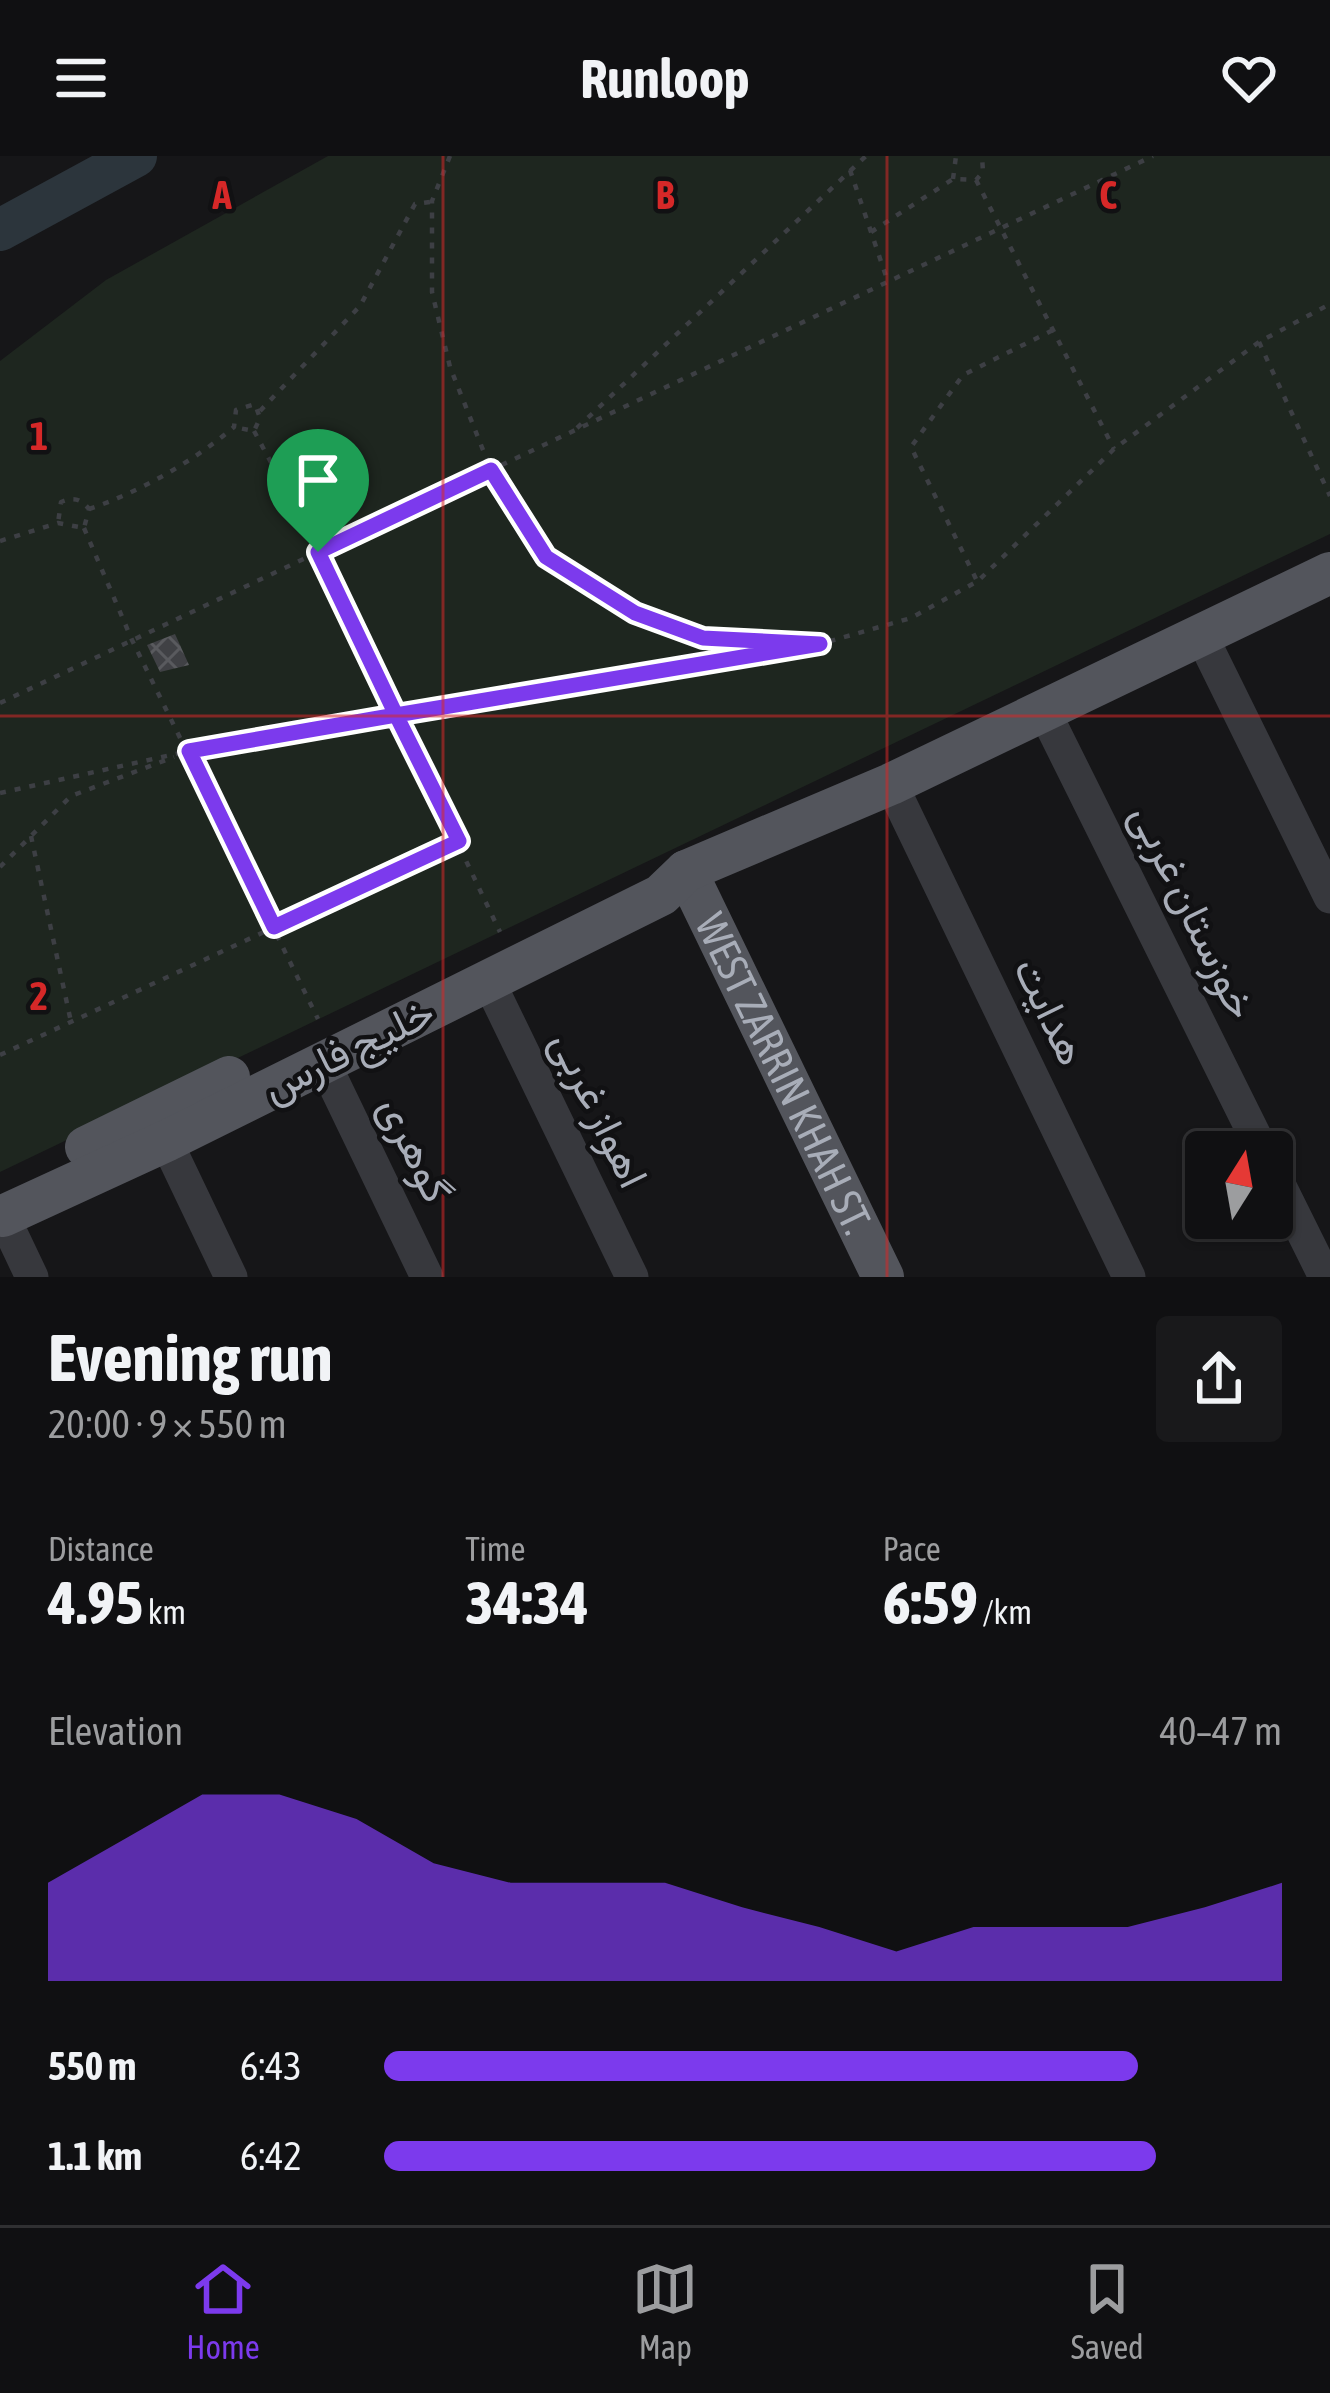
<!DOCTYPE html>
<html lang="en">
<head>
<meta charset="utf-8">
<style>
	body { margin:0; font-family:"Asap Condensed",Vazirmatn,sans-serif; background:#19191b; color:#f1f3f6; height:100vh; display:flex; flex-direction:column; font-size:45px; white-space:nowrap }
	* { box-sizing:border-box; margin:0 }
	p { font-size:39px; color:#9c9d9f }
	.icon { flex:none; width:66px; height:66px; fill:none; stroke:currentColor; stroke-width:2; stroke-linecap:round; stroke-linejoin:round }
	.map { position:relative; height:1121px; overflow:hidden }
	.panel { display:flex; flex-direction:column; background:#101012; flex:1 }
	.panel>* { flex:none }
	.needle { width:78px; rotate:11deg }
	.controls { position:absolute; left:1185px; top:975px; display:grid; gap:24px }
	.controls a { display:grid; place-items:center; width:108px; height:108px; border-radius:12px; background:#101012; box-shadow:0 3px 9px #0004,0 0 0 3px #303032; font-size:60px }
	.pin { position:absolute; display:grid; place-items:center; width:102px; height:102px; color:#fff; margin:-123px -51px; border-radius:50% 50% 50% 0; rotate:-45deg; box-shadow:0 0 12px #0007 }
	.pin .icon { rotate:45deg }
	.round { display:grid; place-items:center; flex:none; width:126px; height:126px; border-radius:12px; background:#19191b }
	.summary { display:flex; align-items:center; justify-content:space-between; height:204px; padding:0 48px }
	h1 { font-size:66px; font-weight:700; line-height:90px }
	.stats { display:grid; grid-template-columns:repeat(3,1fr); gap:18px; height:204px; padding:12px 48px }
	.stats div { display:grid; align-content:center }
	.stats b { font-size:60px; font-weight:700 }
	.stats small { font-size:33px; font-weight:400 }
	.stats p { font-size:33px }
	.chart { height:336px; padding:24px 48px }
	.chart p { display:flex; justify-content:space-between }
	.chart svg { width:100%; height:216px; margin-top:12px; fill:#7c3aed; opacity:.7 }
	ul { padding:0 48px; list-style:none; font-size:39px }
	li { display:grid; grid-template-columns:192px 144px 1fr; align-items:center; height:90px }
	li i { height:30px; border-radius:15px; background:#7c3aed }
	header { display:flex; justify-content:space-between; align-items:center; height:156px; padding:0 48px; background:#101012; font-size:54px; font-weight:700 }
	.menu { display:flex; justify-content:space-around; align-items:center; height:168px; border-top:3px solid #303032; background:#101012; font-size:33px; color:#9c9d9f }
	.menu a { display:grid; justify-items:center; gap:6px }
	.menu .active { color:#7c3aed }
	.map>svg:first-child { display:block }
	.park { fill:#1e261f }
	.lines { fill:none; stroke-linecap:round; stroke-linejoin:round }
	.river { stroke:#2c353c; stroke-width:42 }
	.building { fill:url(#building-cross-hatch) }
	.path { stroke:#3d3f44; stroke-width:4.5; stroke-dasharray:6 9; stroke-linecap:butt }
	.minor { stroke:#37383d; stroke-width:33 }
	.major { stroke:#53555c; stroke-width:42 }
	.route-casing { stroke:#fff; stroke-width:24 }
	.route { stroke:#7c3aed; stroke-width:15 }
	.grid { fill:none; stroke:#d62828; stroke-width:3; stroke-opacity:0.55 }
	.labels { text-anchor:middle; stroke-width:9; stroke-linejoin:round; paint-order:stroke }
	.street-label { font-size:42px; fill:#a8adb8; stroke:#111113 }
	.grid-label { font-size:39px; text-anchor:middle; font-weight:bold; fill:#d62828; stroke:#111113; stroke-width:9; stroke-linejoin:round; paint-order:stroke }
</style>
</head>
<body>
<header><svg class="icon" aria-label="menu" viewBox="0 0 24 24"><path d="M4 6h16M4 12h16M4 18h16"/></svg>Runloop<svg class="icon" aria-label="heart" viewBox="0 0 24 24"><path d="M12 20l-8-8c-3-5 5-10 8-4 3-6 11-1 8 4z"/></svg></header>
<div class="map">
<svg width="1330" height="1121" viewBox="0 0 1330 1121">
	<defs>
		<pattern id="building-cross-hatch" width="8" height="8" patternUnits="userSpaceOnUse" patternTransform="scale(3)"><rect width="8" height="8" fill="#404145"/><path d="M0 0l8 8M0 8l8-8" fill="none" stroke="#595a5e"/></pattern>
	</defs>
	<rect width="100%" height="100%" fill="#161618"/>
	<!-- park -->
	<polygon class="park" points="328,0 1330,0 1330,378 0,1016 0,205 106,124"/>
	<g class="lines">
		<!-- river -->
		<polyline class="river" points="0,74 136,0"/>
	</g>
	<!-- building -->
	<polygon class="building" points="175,478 189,509 160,516 147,489"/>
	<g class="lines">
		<!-- path -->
		<g class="path">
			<polyline points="450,0 432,45 432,136 450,211 491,314 546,401 635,457 703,482 820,488 911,462 978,425 1114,293 1259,186 1330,148"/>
			<polyline points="850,14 888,126"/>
			<polyline points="953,23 956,0"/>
			<polyline points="976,24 1114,293"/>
			<polyline points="871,76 953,23 976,24 983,16 982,0"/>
			<polyline points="1259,186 1330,340"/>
			<polyline points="260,255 360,150 415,48 430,46"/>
			<polyline points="577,272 866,0"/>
			<polyline points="254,275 313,384 500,776"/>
			<path d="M89,353c51,-17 105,-48 145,-82l2,-17 19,-6 5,14 -6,13 -20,-4"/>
			<polyline points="84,372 132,484 318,863"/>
			<path d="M0,385l58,-18 26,5 5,-19c-9,-11 -16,-12 -28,-7l-3,21"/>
			<polyline points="976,423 911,291 963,219 1053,174"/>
			<polyline points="0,547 1153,0"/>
			<polyline points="0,637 189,595 809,489"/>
			<polyline points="31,680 71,866"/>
			<polyline points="0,711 71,640 174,601"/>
			<polyline points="0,899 457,686"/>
		</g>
		<!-- minor -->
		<g class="minor">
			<polyline points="1201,479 1330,741"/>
			<polyline points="1044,555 1263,996"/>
			<polyline points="891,628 1129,1121"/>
			<polyline points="488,824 632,1121"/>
			<polyline points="323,905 427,1121"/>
			<polyline points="166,985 231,1121"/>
			<polyline points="1272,1014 1325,1121"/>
			<polyline points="3,1060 32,1121"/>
		</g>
		<!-- major -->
		<g class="major">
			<path id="s1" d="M686,715l197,406"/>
			<polyline points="86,991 229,921"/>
			<polyline points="3,1060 166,985 661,739 686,715 891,628 1330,417"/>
		</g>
	</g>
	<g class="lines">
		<defs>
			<polyline id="route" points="318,396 396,559 189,595 274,771 459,685 396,559 820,488 703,482 635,457 546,401 491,314 318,396"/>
		</defs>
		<!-- route casing -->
		<use href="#route" class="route-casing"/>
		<!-- route -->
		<use href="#route" class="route"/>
	</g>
	<!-- grid -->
	<path class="grid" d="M443,0v1121M887,0v1121M0,560h1330"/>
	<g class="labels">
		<!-- street labels -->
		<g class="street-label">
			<text transform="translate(1194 755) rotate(64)" y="15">خوزستان غربی</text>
			<text transform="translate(1051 855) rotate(64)" y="15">هدایت</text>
			<text transform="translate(348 893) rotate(-26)" y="15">خلیج فارس</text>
			<text dy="15" stroke="none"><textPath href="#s1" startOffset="225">WEST ZARRIN KHAH ST.</textPath></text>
			<text transform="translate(600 953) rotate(64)" y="15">اهواز غربی</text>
			<text transform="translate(416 993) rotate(64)" y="15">گوهری</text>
		</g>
	</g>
	<g class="grid-label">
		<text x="222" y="53">A</text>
		<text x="665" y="53">B</text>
		<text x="1108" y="53">C</text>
		<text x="39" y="294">1</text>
		<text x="39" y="854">2</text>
	</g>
</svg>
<div class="controls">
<a><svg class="needle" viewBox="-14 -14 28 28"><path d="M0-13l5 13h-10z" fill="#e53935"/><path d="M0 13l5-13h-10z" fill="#9c9d9f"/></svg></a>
</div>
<div class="pin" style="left:318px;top:396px;background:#1e9e55"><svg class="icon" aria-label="arrive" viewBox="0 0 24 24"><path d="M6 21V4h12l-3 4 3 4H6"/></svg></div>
</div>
<section class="panel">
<div class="summary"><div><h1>Evening run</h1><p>20:00 · 9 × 550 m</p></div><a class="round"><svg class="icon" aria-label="share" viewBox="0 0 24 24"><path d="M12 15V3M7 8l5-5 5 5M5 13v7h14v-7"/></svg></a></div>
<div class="stats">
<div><p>Distance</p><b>4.95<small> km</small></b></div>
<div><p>Time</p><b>34:34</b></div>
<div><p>Pace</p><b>6:59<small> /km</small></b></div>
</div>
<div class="chart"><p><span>Elevation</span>40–47 m</p>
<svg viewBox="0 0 160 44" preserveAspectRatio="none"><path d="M0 44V24L10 15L20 6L30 6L40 11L50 20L60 24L70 24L80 24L90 29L100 33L110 38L120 33L130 33L140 33L150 29L160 24V44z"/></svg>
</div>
<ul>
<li><b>550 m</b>6:43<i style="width:84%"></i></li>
<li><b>1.1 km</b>6:42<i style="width:86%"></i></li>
</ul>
</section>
<nav class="menu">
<a class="active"><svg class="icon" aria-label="home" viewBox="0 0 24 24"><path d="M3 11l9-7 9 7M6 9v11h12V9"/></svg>Home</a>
<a><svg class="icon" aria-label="map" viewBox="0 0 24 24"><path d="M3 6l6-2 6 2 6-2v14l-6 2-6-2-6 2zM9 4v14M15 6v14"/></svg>Map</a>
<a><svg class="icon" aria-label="saved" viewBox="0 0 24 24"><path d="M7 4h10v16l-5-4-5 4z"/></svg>Saved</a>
</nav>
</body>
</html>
